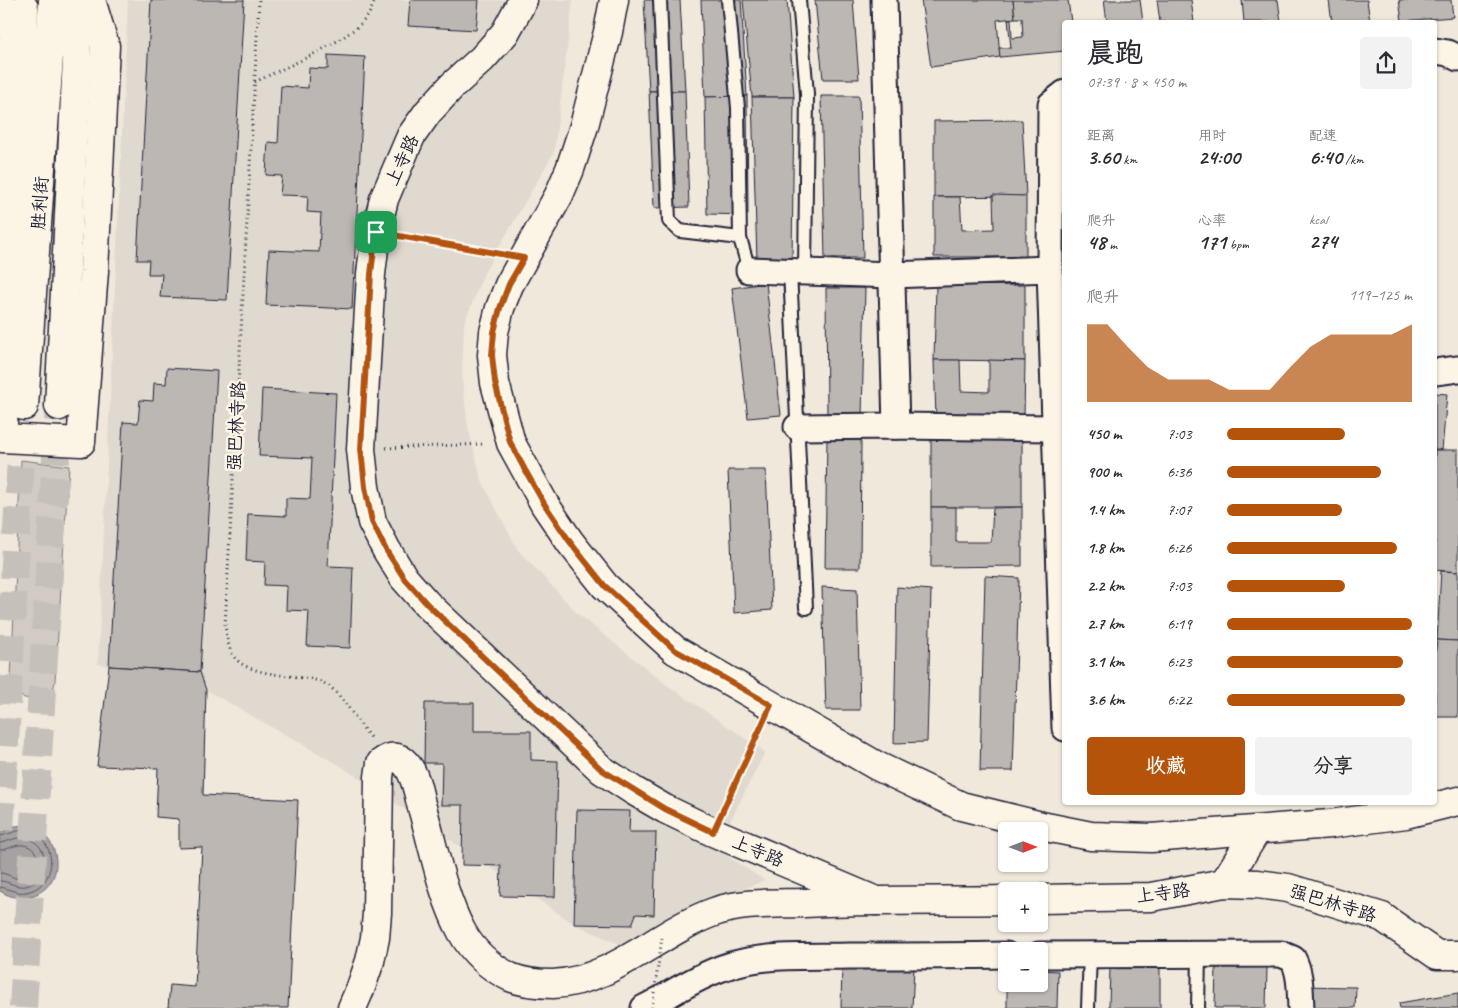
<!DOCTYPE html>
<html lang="zh">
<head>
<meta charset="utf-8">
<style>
	body { margin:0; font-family:Caveat,"LXGW WenKai TC",sans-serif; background:#f2f2f3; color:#2b2b33; height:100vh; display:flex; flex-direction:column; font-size:19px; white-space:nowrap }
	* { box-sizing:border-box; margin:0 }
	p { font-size:16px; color:#7c7c81 }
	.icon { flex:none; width:28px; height:28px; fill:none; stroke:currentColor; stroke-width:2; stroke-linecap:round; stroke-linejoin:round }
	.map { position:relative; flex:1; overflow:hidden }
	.panel { position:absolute; left:1062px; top:20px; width:375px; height:785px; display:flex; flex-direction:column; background:#fff; border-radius:5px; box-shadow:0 1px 4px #0004 }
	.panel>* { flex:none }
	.needle { width:32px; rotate:90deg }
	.buttons { position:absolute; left:998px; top:822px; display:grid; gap:10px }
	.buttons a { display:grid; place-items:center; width:50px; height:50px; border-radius:5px; background:#fff; box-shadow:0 1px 4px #0004; font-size:25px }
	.pin { position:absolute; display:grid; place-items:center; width:42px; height:42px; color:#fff; margin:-21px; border-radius:10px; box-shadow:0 2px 8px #0006 }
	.round { display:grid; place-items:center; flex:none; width:52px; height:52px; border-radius:5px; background:#f2f2f3 }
	.headline { display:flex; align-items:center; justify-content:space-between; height:85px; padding:0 25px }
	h1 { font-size:28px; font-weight:700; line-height:38px }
	.metrics { display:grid; grid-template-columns:repeat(3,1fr); gap:8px; height:85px; padding:5px 25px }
	.metrics div { display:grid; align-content:center }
	.metrics b { font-size:21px; font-weight:700 }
	.metrics small { font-size:14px; font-weight:400 }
	.metrics p { font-size:14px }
	.chart { height:140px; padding:10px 25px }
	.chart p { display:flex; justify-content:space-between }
	.chart svg { width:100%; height:90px; margin-top:5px; fill:#b45309; opacity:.7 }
	.cta { display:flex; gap:10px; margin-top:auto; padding:10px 25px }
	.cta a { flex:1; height:58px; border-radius:5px; background:#b45309; color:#fff; font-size:20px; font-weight:700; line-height:58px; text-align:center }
	.cta a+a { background:#f2f2f3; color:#2b2b33 }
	ul { padding:0 25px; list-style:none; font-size:16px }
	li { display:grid; grid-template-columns:80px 60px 1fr; align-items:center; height:38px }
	li i { height:12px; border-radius:6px; background:#b45309 }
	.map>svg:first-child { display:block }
	.built { fill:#e0d9cf }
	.green { fill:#d1cbc3; stroke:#7a767f }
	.water { fill:#a6a2a2; stroke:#716f79 }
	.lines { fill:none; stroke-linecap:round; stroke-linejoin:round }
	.shore { stroke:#575564; stroke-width:1 }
	.building { fill:#bcb7b3; stroke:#22223b }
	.primary-tunnel { stroke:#c6c0bb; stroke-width:28; stroke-dasharray:28 14; stroke-linecap:butt }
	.lane-casing { stroke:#22223b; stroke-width:16 }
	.street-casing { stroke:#22223b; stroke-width:29 }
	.secondary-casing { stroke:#22223b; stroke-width:31 }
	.primary-casing { stroke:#22223b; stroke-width:31 }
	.path { stroke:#22223b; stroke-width:3; stroke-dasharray:1 4; stroke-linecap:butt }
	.lane { stroke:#fcf5e5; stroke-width:12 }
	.street { stroke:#fcf5e5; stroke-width:25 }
	.secondary { stroke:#fcf5e5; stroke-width:28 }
	.primary { stroke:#fcf5e5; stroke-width:28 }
	.path-bridge { stroke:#22223b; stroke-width:3; stroke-dasharray:1 4; stroke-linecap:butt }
	.route-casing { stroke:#fff; stroke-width:10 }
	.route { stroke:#b45309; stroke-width:6 }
	.labels { text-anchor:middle; stroke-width:5; stroke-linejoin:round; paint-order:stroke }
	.street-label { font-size:18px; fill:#22223b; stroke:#fcf5e5 }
</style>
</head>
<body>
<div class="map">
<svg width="1458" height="1008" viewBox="0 0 1458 1008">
	<rect width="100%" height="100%" fill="#efe8db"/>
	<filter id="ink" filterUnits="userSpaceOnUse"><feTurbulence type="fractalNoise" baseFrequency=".02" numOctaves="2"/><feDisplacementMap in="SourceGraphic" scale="10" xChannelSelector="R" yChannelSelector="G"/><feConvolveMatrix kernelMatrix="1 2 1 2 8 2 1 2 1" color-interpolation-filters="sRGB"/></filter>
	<g filter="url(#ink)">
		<!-- built -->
		<polygon class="built" points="128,0 573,0 554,152 484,273 464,324 462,379 468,427 482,482 518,550 579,615 667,685 765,752 716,849 764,880 672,921 626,947 574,924 341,766 206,690 200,672 109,666 98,664"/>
		<!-- green -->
		<path class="green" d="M21,460l48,6 -14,214c0,4 -1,8 -4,11 -9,11 -31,11 -38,-2 -2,-4 -2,-8 -2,-12z"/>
		<!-- water -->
		<path class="water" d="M14,826c3,0 8,-1 11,0 36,5 43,57 9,69 -13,4 -23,3 -34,-4v-58z"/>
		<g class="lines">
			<!-- shore -->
			<g class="shore">
				<path d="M0,836c9,-1 16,-7 26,-5 33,7 33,55 0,61 -10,2 -17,-4 -26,-5"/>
				<path d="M0,843c9,-1 16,-7 26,-5 25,6 25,42 0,48 -10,2 -17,-5 -26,-5"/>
				<path d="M0,850c8,0 15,-6 23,-5 20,2 18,30 0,34 -8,1 -15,-6 -23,-6"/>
			</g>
		</g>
		<!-- building -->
		<g class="building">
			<polygon points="151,0 244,0 227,300 160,297 162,274 148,274 149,260 137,260"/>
			<polygon points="410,0 479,0 476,30 408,26"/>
			<polygon points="644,0 680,0 685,91 649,91"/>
			<polygon points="701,0 741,0 747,96 705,97"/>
			<polygon points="743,0 787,0 794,97 752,97"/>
			<polygon points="815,0 853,0 859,79 823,79"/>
			<polygon points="921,0 1013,0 1015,18 997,20 1000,57 931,67"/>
			<polygon points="1013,0 1068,0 1071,22 1065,22 1065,51 1000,57 999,48 1011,48 1008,19 1011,19 1012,38 1023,37 1022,18 1015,18"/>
			<polygon points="1104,0 1140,0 1143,22 1107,22"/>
			<polygon points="1157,0 1191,0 1194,22 1160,22"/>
			<polygon points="1242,0 1278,0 1281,22 1244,22"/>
			<polygon points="1329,0 1367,0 1370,22 1332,22"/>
			<polygon points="1399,0 1451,0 1453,17 1402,21"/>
			<polygon points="328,55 365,57 352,309 266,305 269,250 319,252 321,213 307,212 308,196 280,195 282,176 266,175 268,142 278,143 281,86 308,88 309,68 328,69"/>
			<polygon points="649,91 685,91 689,207 654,208"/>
			<polygon points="747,96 748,215 707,214 705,97"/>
			<polygon points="821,96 859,96 863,258 825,258"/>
			<polygon points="752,97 794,97 792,259 757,261"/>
			<polygon points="1022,120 1026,196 934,197 934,121"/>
			<polygon points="993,195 1026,196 1026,257 934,257 934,197 960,197 962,230 994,229"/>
			<polygon points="766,283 781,415 748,418 732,288"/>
			<polygon points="1025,285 1025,361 934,360 936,286"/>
			<polygon points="826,288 865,288 862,416 827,416"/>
			<polygon points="934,360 960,360 961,391 989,392 989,360 1025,361 1024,416 936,418"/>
			<polygon points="167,368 217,371 200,672 109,666 123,422 138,423 140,400 153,401 154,383 166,384"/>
			<polygon points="262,389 336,393 328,566 353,567 350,648 307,646 309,611 286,610 287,586 264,585 265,562 246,561 248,514 286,516 286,498 310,499 312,458 259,456"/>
			<polygon points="1435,393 1447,394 1442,450 1435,450"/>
			<polygon points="931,437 1022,438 1022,507 931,507"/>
			<polygon points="827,439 861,440 860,568 825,568"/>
			<polygon points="1435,450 1458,450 1458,572 1435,570"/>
			<polygon points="728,470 766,470 772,610 734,613"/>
			<polygon points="931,507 956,507 956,542 991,542 993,508 1022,507 1022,566 931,567"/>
			<polygon points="1441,571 1458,572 1458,641 1437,640"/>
			<polygon points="985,576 1019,578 1013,771 980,771"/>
			<polygon points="822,587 857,589 860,710 826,710"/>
			<polygon points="897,587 931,590 927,742 894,743"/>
			<polygon points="1437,640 1458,641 1458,717 1435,717 1435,658"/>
			<polygon points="109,666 200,672 206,690 203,795 298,800 288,1008 168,1008 170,985 195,987 202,847 179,848 179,819 156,817 158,768 97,766"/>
			<polygon points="425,703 474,703 474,731 531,731 531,760 558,761 555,897 500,896 501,866 462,865 463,805 441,805 442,763 424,763"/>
			<polygon points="577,810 630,811 629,832 656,832 654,915 636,914 632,925 574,924"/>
			<polygon points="842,964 914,967 912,1008 841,1008"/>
			<polygon points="1110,965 1160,966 1160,1008 1109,1008"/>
			<polygon points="1216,966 1267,967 1266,1008 1215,1008"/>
			<polygon points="1039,970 1058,971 1057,1008 1007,1008 1007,984 1039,984"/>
			<polygon points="1297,986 1356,987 1355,1008 1297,1008"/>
			<polygon points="1458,993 1458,1008 1400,1008 1399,1003"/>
		</g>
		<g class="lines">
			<!-- primary-tunnel -->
			<g class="primary-tunnel">
				<polyline points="0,830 24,406"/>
				<polyline points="23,1008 59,406"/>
			</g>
			<defs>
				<g id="lane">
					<polyline points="660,0 669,221 680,231 740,238"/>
					<polyline points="728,0 738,108 740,238 749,270"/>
					<polyline points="799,0 807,94 805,272"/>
					<polyline points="790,271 806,608"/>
					<polyline points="1088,1008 1090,954"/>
					<polyline points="1198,1008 1199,954"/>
				</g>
				<g id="street">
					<polyline points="884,0 896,426"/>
					<polyline points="1435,51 1448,53 1458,58"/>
					<polyline points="1065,93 1051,104 1050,269 1065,728"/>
					<path d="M0,249l12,-217c-2,-12 -4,-22 -11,-32"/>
					<polyline points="749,270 892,275 1050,269"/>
					<polyline points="1435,372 1458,369"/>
					<polyline points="797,427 896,426 1055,428"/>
					<path d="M1039,955l242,-1 12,5c8,15 7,33 8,49"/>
					<path d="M644,1008c26,-13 50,-30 78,-40 40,-15 86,-11 128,-12 52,0 104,0 156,-1"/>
				</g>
				<g id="secondary">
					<polyline points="523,0 505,33 482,59 452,86 428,112 411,136 384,199 376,232 371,274 361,449 365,487 372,522 386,549 404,578 427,604 602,770 634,791 665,809 713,832 876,901"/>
					<polyline points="614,0 608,32 584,126 570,169 559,195 509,285 500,308 494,332 492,355 495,383 511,443 545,505 570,542 605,586 675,650 877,766 961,806 1046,827 1091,836 1151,838 1330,824 1406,814 1458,801"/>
					<polyline points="24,8 21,141 2,438 81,442 94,271 105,46 91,0"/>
					<polyline points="1224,883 1257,830"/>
					<polyline points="1039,899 1151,897 1224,883 1257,884 1288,888 1382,917 1437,955 1458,955"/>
					<path d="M352,1008l9,-21 9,-26 5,-23 2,-25 2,-136 2,-14c9,-7 17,-8 25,1 9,10 12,27 15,40 13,43 20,89 41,128 11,20 28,35 48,45 14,6 29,7 43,7 61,-3 105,-52 161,-72 28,-10 61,-8 90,-9 24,-1 48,-2 72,-2 43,-1 87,0 130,-1"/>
				</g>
				<g id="primary">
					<polyline points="24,406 53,0"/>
					<polyline points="59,406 77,60 76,0"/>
				</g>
			</defs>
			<!-- lane casing -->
			<use href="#lane" class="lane-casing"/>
			<!-- street casing -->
			<use href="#street" class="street-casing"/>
			<!-- secondary casing -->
			<use href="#secondary" class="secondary-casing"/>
			<!-- primary casing -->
			<use href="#primary" class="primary-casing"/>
			<!-- path -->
			<g class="path">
				<path d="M259,0l-34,626c2,11 3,23 10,32 13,16 50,17 69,20 9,1 17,3 25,8 13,10 32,40 43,54"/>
				<path d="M255,82c28,-14 98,-42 114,-68 2,-4 4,-9 6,-14"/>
				<polyline points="402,237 499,253"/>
				<polyline points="386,448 485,444"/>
				<polyline points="723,809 761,728"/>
			</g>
			<!-- lane -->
			<use href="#lane" class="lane"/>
			<!-- street -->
			<use href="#street" class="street"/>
			<!-- secondary -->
			<use href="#secondary" class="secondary"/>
			<!-- primary -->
			<use href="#primary" class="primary"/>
			<!-- path-bridge -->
			<polyline class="path-bridge" points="652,1008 662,938"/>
		</g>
	</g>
	<g class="lines" filter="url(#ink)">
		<defs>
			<polygon id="route" points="376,232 524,258 509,284 500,308 494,332 492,355 495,382 504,419 510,442 525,470 545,505 570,542 605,586 675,650 771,705 713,832 665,809 602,770 427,604 404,578 386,550 372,522 365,487 361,449 371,274"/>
		</defs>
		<!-- route casing -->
		<use href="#route" class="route-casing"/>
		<!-- route -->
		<use href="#route" class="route"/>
	</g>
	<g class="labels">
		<!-- street labels -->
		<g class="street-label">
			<text transform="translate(402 160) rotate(-65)" y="6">上寺路</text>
			<text transform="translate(40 203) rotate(-86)" y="6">胜利街</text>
			<text transform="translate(236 426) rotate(-87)" y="6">强巴林寺路</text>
			<text transform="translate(758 851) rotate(23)" y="6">上寺路</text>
			<text transform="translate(1163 893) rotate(-7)" y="6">上寺路</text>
			<text transform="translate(1333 903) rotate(17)" y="6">强巴林寺路</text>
		</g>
	</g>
</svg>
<div class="buttons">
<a><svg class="needle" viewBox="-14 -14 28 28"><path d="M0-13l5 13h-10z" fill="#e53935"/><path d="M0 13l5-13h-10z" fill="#7c7c81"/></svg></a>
<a>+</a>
<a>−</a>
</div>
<div class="pin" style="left:376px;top:232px;background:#1e9e55"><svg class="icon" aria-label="arrive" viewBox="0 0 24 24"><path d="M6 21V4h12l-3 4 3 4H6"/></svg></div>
<section class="panel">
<div class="headline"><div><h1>晨跑</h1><p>07:39 · 8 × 450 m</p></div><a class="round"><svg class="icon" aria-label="share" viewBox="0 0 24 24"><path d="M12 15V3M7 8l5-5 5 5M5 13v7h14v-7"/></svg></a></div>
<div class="metrics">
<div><p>距离</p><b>3.60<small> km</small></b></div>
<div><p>用时</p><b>24:00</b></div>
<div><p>配速</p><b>6:40<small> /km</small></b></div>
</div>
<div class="metrics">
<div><p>爬升</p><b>48<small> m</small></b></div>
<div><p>心率</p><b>171<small> bpm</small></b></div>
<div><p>kcal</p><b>274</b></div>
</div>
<div class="chart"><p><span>爬升</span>119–125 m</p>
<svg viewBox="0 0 160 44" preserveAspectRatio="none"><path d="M0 44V6L10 6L20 17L30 27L40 33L50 33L60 33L70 38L80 38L90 38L100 27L110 17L120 11L130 11L140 11L150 11L160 6V44z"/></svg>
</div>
<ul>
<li><b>450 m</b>7:03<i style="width:64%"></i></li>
<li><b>900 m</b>6:36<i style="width:83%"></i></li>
<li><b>1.4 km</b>7:07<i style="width:62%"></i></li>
<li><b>1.8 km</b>6:26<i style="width:92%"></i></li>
<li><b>2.2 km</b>7:03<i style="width:64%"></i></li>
<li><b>2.7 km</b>6:19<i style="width:100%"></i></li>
<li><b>3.1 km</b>6:23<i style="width:95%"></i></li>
<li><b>3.6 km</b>6:22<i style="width:96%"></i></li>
</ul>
<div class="cta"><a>收藏</a><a>分享</a></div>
</section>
</div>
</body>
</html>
